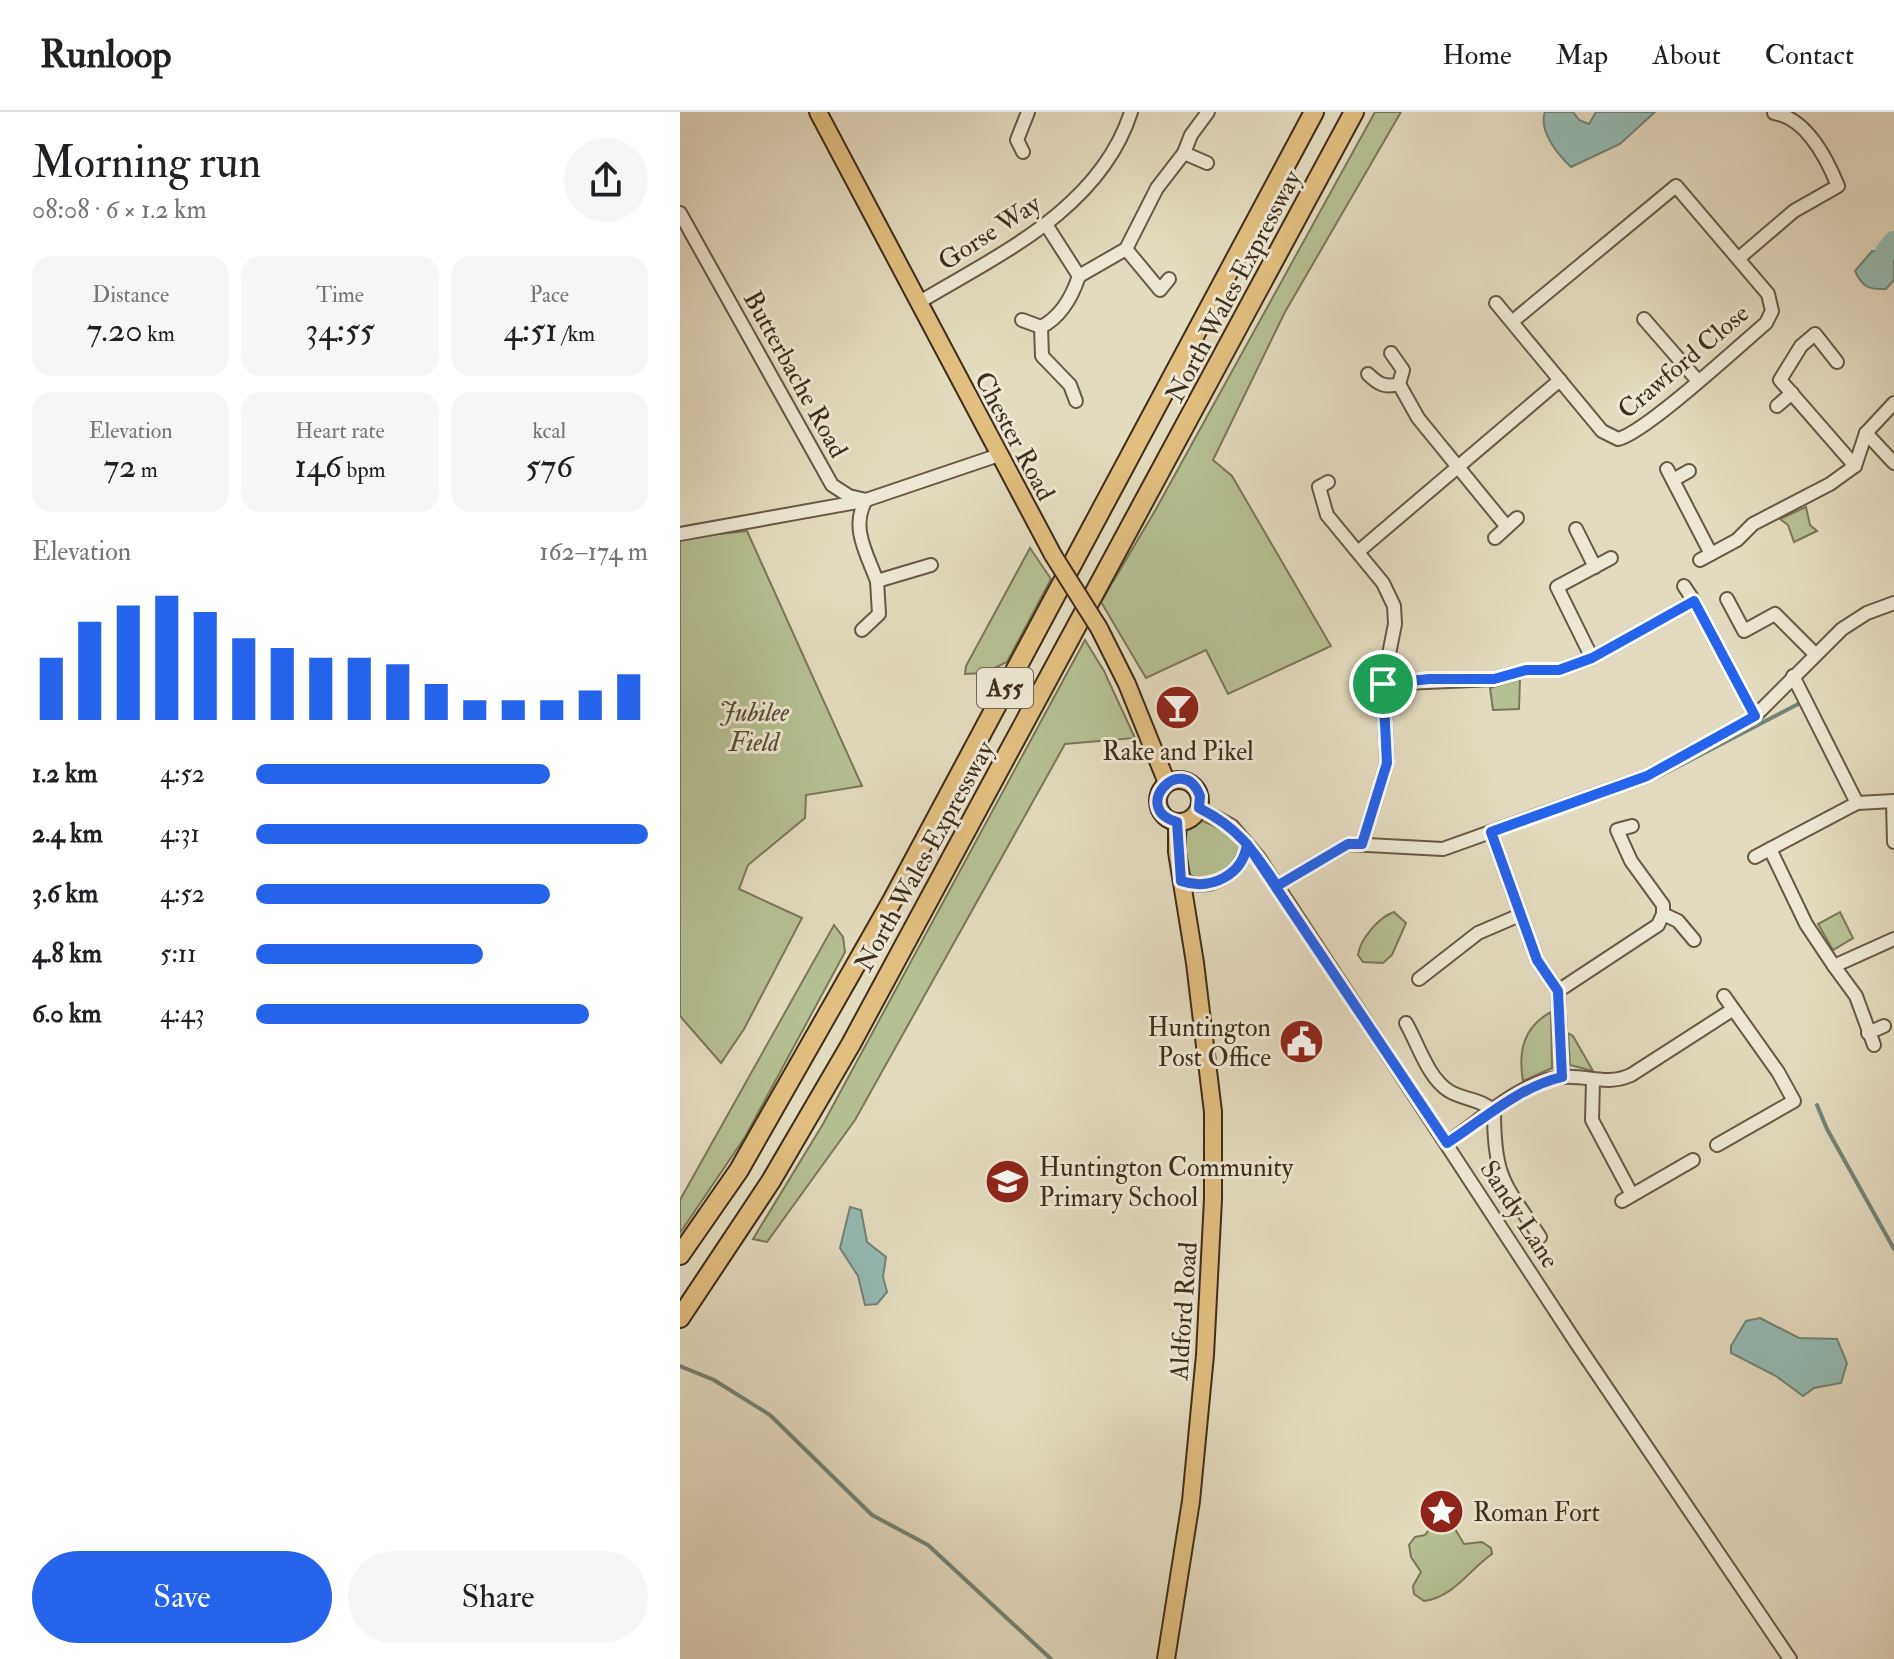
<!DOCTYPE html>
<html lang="en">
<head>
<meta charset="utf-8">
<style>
	body { margin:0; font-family:"IM FELL Double Pica",serif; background:#f6f6f6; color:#202124; height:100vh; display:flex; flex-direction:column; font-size:30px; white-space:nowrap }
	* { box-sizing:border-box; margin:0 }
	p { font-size:26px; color:#757577 }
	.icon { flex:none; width:44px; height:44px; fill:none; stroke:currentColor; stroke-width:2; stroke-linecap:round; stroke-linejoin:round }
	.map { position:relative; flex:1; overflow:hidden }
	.side { display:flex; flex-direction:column; background:#fff; width:680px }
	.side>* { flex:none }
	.pin { position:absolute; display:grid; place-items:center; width:68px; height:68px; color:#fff; margin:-34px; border:4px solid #fff; border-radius:50%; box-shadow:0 2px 8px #0007 }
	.round { display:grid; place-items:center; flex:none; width:84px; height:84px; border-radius:42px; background:#f6f6f6 }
	.summary { display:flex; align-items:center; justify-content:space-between; height:136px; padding:0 32px }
	h1 { font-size:44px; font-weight:600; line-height:60px }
	.stats { display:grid; grid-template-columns:repeat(3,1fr); gap:12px; height:136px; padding:8px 32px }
	.stats div { display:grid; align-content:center; border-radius:20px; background:#f6f6f6; text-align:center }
	.stats b { font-size:34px; font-weight:600 }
	.stats small { font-size:22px; font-weight:400 }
	.stats p { font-size:22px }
	.chart { height:224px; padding:16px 32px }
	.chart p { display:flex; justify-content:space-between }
	.chart svg { width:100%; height:144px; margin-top:8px; stroke:#2563eb; stroke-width:6 }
	.primary-button { display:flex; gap:16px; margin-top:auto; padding:16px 32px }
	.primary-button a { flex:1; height:92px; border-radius:48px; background:#2563eb; color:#fff; font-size:32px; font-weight:600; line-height:92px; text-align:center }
	.primary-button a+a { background:#f6f6f6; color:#202124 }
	ul { padding:0 32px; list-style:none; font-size:26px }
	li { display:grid; grid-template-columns:128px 96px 1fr; align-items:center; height:60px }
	li i { height:20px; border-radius:10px; background:#2563eb }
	header { display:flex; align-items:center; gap:48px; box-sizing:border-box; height:112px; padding:0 40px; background:#fff; border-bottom:2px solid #e0e0e0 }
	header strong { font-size:38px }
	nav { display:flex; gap:44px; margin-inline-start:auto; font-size:28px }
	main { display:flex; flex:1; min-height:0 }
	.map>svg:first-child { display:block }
	.green { fill:#b5c091; stroke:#7a7757; stroke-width:2 }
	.water { fill:#95bbb5; stroke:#728378; stroke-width:2 }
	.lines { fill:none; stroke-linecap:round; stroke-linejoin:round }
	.stream { stroke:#728378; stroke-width:4 }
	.river { stroke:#95bbb5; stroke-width:22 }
	.minor-casing { stroke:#675946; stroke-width:16 }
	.major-casing { stroke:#3e2e1d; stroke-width:20 }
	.highway-casing { stroke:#3e2e1d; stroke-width:22 }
	.minor { stroke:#ede8d5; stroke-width:12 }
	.major { stroke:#e2be80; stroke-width:16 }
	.highway { stroke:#e2be80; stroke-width:18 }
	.major-bridge-casing { stroke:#3e2e1d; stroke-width:20; stroke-linecap:butt }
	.major-bridge { stroke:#e2be80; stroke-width:16 }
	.route-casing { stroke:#fff; stroke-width:16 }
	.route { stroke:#2563eb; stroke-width:10 }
	.labels { text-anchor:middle; stroke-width:6; stroke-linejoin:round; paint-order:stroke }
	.shield { fill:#ede8d5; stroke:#726654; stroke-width:2 }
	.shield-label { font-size:24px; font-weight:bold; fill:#3e2e1d }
	.street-label { font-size:26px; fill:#3e2e1d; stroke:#ede8d5 }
	.park-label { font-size:26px; font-style:italic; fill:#564b34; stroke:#ede8d5 }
	.poi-label { font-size:26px; fill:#3e2e1d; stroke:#ede8d5; text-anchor:start }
</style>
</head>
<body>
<header>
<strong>Runloop</strong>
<nav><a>Home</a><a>Map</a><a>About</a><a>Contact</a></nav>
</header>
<main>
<section class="side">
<div class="summary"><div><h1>Morning run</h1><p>08:08 · 6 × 1.2 km</p></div><a class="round"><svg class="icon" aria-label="share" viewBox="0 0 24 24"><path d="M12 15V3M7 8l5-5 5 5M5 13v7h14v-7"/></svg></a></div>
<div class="stats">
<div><p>Distance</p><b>7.20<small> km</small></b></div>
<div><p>Time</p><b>34:55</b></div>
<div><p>Pace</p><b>4:51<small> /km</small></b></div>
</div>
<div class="stats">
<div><p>Elevation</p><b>72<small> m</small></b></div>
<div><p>Heart rate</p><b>146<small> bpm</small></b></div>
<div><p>kcal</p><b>576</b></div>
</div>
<div class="chart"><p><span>Elevation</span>162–174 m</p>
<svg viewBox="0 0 160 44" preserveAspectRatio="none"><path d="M5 44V25M15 44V14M25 44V9M35 44V6M45 44V11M55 44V19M65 44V22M75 44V25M85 44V25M95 44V27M105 44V33M115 44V38M125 44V38M135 44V38M145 44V35M155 44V30"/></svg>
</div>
<ul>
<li><b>1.2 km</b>4:52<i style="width:75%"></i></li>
<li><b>2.4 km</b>4:31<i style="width:100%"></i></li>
<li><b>3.6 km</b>4:52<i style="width:75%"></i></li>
<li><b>4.8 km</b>5:11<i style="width:58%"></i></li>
<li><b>6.0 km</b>4:43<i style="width:85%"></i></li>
</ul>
<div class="primary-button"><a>Save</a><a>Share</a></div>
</section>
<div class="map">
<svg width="1214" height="1547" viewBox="0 0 1214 1547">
	<rect width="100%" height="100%" fill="#e3dbbf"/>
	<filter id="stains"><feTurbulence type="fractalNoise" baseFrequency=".0025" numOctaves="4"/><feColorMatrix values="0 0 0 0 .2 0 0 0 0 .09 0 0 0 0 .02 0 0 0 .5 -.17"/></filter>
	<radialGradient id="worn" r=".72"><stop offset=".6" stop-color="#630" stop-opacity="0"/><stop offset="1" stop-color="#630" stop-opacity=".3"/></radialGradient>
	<!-- green -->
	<g class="green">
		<polygon points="695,0 721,0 605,200 533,348 552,364 651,534 548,582 526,538 466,566 421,490 476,397"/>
		<polygon points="1126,395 1130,413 1137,419 1114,430 1108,413 1100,407"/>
		<polygon points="67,419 182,674 126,683 125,706 68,753 59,777 122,806 64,917 41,951 0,904 0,426"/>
		<polygon points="350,436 371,467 327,550 304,561 285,562 286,554"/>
		<polygon points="405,528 424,559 455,626 385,632 175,1008 87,1130 73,1127 143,1012"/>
		<polygon points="840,567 839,597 813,598 810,576"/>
		<polygon points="520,708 551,721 561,738 554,755 523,769 510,763 505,738 507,717"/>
		<path d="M714,800l12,11 -14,32 -9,8 -20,-1 -5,-7c2,-16 21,-38 36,-43z"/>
		<polygon points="1160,800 1173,826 1153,838 1138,812"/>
		<polygon points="154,813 163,825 165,840 65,1025 0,1121 0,1088"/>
		<path d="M871,900l1,56 -29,13c-5,-29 0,-54 28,-69z"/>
		<polygon points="888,921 893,924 913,959 890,953"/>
		<path d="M763,1412l12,5 9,15 18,-2 9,6 1,6c-23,16 -38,43 -68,47l-10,-7 -1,-8 8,-14 -10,-15 -2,-12 6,-8 10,-2 6,-8z"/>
	</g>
	<!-- water -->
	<g class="water">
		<path d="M865,0h28l6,8 10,4 7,-12h59l-35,32 -49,23c-13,-12 -33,-37 -26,-55z"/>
		<path d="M1192,139l22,4v25l-8,9c-18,1 -24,-3 -31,-18z"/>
		<polygon points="170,1095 181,1098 187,1130 206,1145 203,1165 207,1180 197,1192 185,1193 178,1164 160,1136"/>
		<polygon points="1080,1206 1119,1226 1157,1227 1167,1251 1161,1271 1134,1276 1123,1284 1096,1264 1051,1241 1051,1234 1066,1209"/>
	</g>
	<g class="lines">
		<!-- stream -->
		<g class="stream">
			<polyline points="974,667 1122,590"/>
			<polyline points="1137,993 1147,1017 1214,1137"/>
			<polyline points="0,1254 34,1268 90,1303 192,1403 248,1433 371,1547"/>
		</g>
		<!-- river -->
		<polyline class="river" points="1206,140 1214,130"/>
		<defs>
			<g id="minor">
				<polyline points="343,40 337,28 348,0"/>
				<polyline points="504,41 511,23 528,0"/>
				<polyline points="0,101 152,373 169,384 186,388 319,343"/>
				<polyline points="446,137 480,178 489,167"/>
				<path d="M1059,146l55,-47 44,-25c-11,-27 -32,-68 -64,-73"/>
				<polyline points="399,164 446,137 477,76 504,41 527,51"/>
				<path d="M238,191c80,-48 182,-94 213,-191"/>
				<path d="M816,191l106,128 16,8c27,-6 121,-93 148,-116l6,-12 -4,-17 -92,-108 -163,135"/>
				<polyline points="964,207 1018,269"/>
				<path d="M342,208l19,7c20,-10 31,-30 38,-51l-32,-50"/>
				<polyline points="361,215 362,244 390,273 396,289"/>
				<polyline points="1157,250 1135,222 1121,234 1100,268 1175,354"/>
				<path d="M688,262c10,10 17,14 31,10l4,-14 -12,-17"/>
				<polyline points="719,272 738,306 827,415"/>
				<polyline points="1097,294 1112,281"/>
				<polyline points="1186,321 1214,351"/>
				<polyline points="987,357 1031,442 1020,448"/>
				<polyline points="993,368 1009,359"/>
				<polyline points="648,370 639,375 647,403 703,471 714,494 715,512 703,572 707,651 682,732"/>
				<path d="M186,388c-16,27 1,54 11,81l54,-16"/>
				<polyline points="896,417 915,455"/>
				<polyline points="0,422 183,389"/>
				<polyline points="815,426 837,406"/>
				<polyline points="679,439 880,268"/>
				<polyline points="1031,442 1057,428 1073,412 1150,372 1175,354 1186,321 1214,291"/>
				<polyline points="1004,474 1014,489"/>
				<polyline points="1047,487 1064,519 1095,502 1135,542"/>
				<polyline points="182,518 199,502 197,469"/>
				<polyline points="912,546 877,475 931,446"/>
				<polyline points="1113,564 1177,691"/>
				<polyline points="703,572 814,567 846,558 879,558 912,546 1014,489 1075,604"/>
				<polyline points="1213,689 1214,730"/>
				<polyline points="1214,689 1177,691 1090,737 1126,812 1154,854 1214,827"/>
				<polyline points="519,696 552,714 579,746 897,1232 1110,1547"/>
				<polyline points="952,714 937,718 951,749 983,793 983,802 998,809 1014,828"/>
				<polyline points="811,720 857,848 878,879 882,965"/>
				<polyline points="1075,745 1090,737"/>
				<path d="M501,769c30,11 61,-6 66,-37"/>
				<polyline points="597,774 668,732 763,737 967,664 1075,604 1162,517 1187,501 1214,491"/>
				<polyline points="1154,854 1176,884 1194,933"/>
				<polyline points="739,867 798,821 840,803"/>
				<polyline points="878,879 978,813 983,802"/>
				<path d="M726,911c12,21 22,55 43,68 15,9 32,8 45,20 0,67 10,72 46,126"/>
				<polyline points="1188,921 1204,914"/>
				<polyline points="913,968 912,1008 952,1083"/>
				<path d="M767,1031c33,-22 75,-63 116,-66 25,-2 43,9 68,-2l101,-65"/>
				<polyline points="1037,1033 1114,989 1098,960 1044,884"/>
				<polyline points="942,1089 1013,1048"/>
			</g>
			<g id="major">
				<polyline points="138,0 373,443"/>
				<polyline points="419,516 447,572 487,671"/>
				<circle cx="499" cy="689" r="21"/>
				<polyline points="486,1547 511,1389 525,1243 533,1087 533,1000 515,851 497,740 497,710"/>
			</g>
			<g id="highway">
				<polyline points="0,1143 59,1058 212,789 634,0"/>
				<polyline points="0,1206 91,1069 171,932 674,0"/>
			</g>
		</defs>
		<!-- minor casing -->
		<use href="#minor" class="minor-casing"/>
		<!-- major casing -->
		<use href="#major" class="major-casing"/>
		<!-- highway casing -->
		<use href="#highway" class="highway-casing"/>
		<!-- minor -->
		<use href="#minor" class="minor"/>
		<!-- major -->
		<use href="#major" class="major"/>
		<!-- highway -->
		<use href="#highway" class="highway"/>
		<defs>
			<polyline id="major-bridge" points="373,443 419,516"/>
		</defs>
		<!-- major-bridge casing -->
		<use href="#major-bridge" class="major-bridge-casing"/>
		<!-- major-bridge -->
		<use href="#major-bridge" class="major-bridge"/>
	</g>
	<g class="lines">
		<defs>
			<path id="route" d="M703,572l4,79 -25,81h-14l-71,42c-24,-36 -38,-58 -78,-78l1,-12c-18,-46 -71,13 -23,26l4,59c30,10 62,-6 66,-37l200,299c37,-24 72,-56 115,-66l-4,-86 -21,-31 -46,-128 156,-56 108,-60 -61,-115 -102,57 -33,12h-33l-32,9h-65l-46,5"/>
		</defs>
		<!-- route casing -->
		<use href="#route" class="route-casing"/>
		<!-- route -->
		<use href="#route" class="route"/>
	</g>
	<!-- icons -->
	<defs>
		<symbol id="bar-disc" viewBox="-11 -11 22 22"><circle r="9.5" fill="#8f2418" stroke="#ede8d5"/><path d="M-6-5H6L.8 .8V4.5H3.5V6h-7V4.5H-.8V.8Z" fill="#fff"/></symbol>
		<symbol id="civic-disc" viewBox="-11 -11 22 22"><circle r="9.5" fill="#8f2418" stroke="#ede8d5"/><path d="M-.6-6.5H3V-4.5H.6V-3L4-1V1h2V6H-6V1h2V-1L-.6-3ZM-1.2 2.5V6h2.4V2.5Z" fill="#fff"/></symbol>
		<symbol id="school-disc" viewBox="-11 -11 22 22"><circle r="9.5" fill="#8f2418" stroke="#ede8d5"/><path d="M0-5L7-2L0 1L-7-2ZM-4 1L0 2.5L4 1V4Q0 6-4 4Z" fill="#fff"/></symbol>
		<symbol id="sight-disc" viewBox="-11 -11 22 22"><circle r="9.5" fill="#8f2418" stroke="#ede8d5"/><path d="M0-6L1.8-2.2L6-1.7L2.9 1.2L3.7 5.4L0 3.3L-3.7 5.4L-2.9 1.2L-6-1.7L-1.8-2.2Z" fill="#fff"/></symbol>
	</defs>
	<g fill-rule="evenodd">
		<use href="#bar-disc" x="472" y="570" width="51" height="51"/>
		<use href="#civic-disc" x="596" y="904" width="51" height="51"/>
		<use href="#school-disc" x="302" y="1044" width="51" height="51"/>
		<use href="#sight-disc" x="736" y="1374" width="51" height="51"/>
	</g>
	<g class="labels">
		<!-- shield labels -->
		<rect class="shield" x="297" y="556" width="56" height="40" rx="6"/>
		<g class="shield-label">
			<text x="325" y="584">A55</text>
		</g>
		<!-- street labels -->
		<g class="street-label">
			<text transform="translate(309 120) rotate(-33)" y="9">Gorse Way</text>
			<text transform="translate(553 174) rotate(-62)" y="9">North Wales Expressway</text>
			<text transform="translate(1003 249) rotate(-40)" y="9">Crawford Close</text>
			<text transform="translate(116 262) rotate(61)" y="9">Butterbache Road</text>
			<text transform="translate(335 324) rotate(62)" y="9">Chester Road</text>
			<text transform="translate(244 744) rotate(-61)" y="9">North Wales Expressway</text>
			<text transform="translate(840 1102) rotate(57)" y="9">Sandy Lane</text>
			<text transform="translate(503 1199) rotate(-86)" y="9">Aldford Road</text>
		</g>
		<!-- park labels -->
		<g class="park-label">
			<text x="74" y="609">Jubilee<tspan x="74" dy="30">Field</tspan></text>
		</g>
		<!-- poi labels -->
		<g class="poi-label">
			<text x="498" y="648" text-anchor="middle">Rake and Pikel</text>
			<text x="591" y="924" text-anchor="end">Huntington<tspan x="591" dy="30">Post Office</tspan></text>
			<text x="359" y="1064">Huntington Community<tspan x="359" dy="30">Primary School</tspan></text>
			<text x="793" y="1409">Roman Fort</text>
		</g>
	</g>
	<rect width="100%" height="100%" filter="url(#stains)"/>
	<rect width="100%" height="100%" fill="url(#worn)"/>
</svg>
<div class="pin" style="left:703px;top:572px;background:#1e9e55"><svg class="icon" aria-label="arrive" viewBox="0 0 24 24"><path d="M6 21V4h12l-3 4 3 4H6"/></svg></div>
</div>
</main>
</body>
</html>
